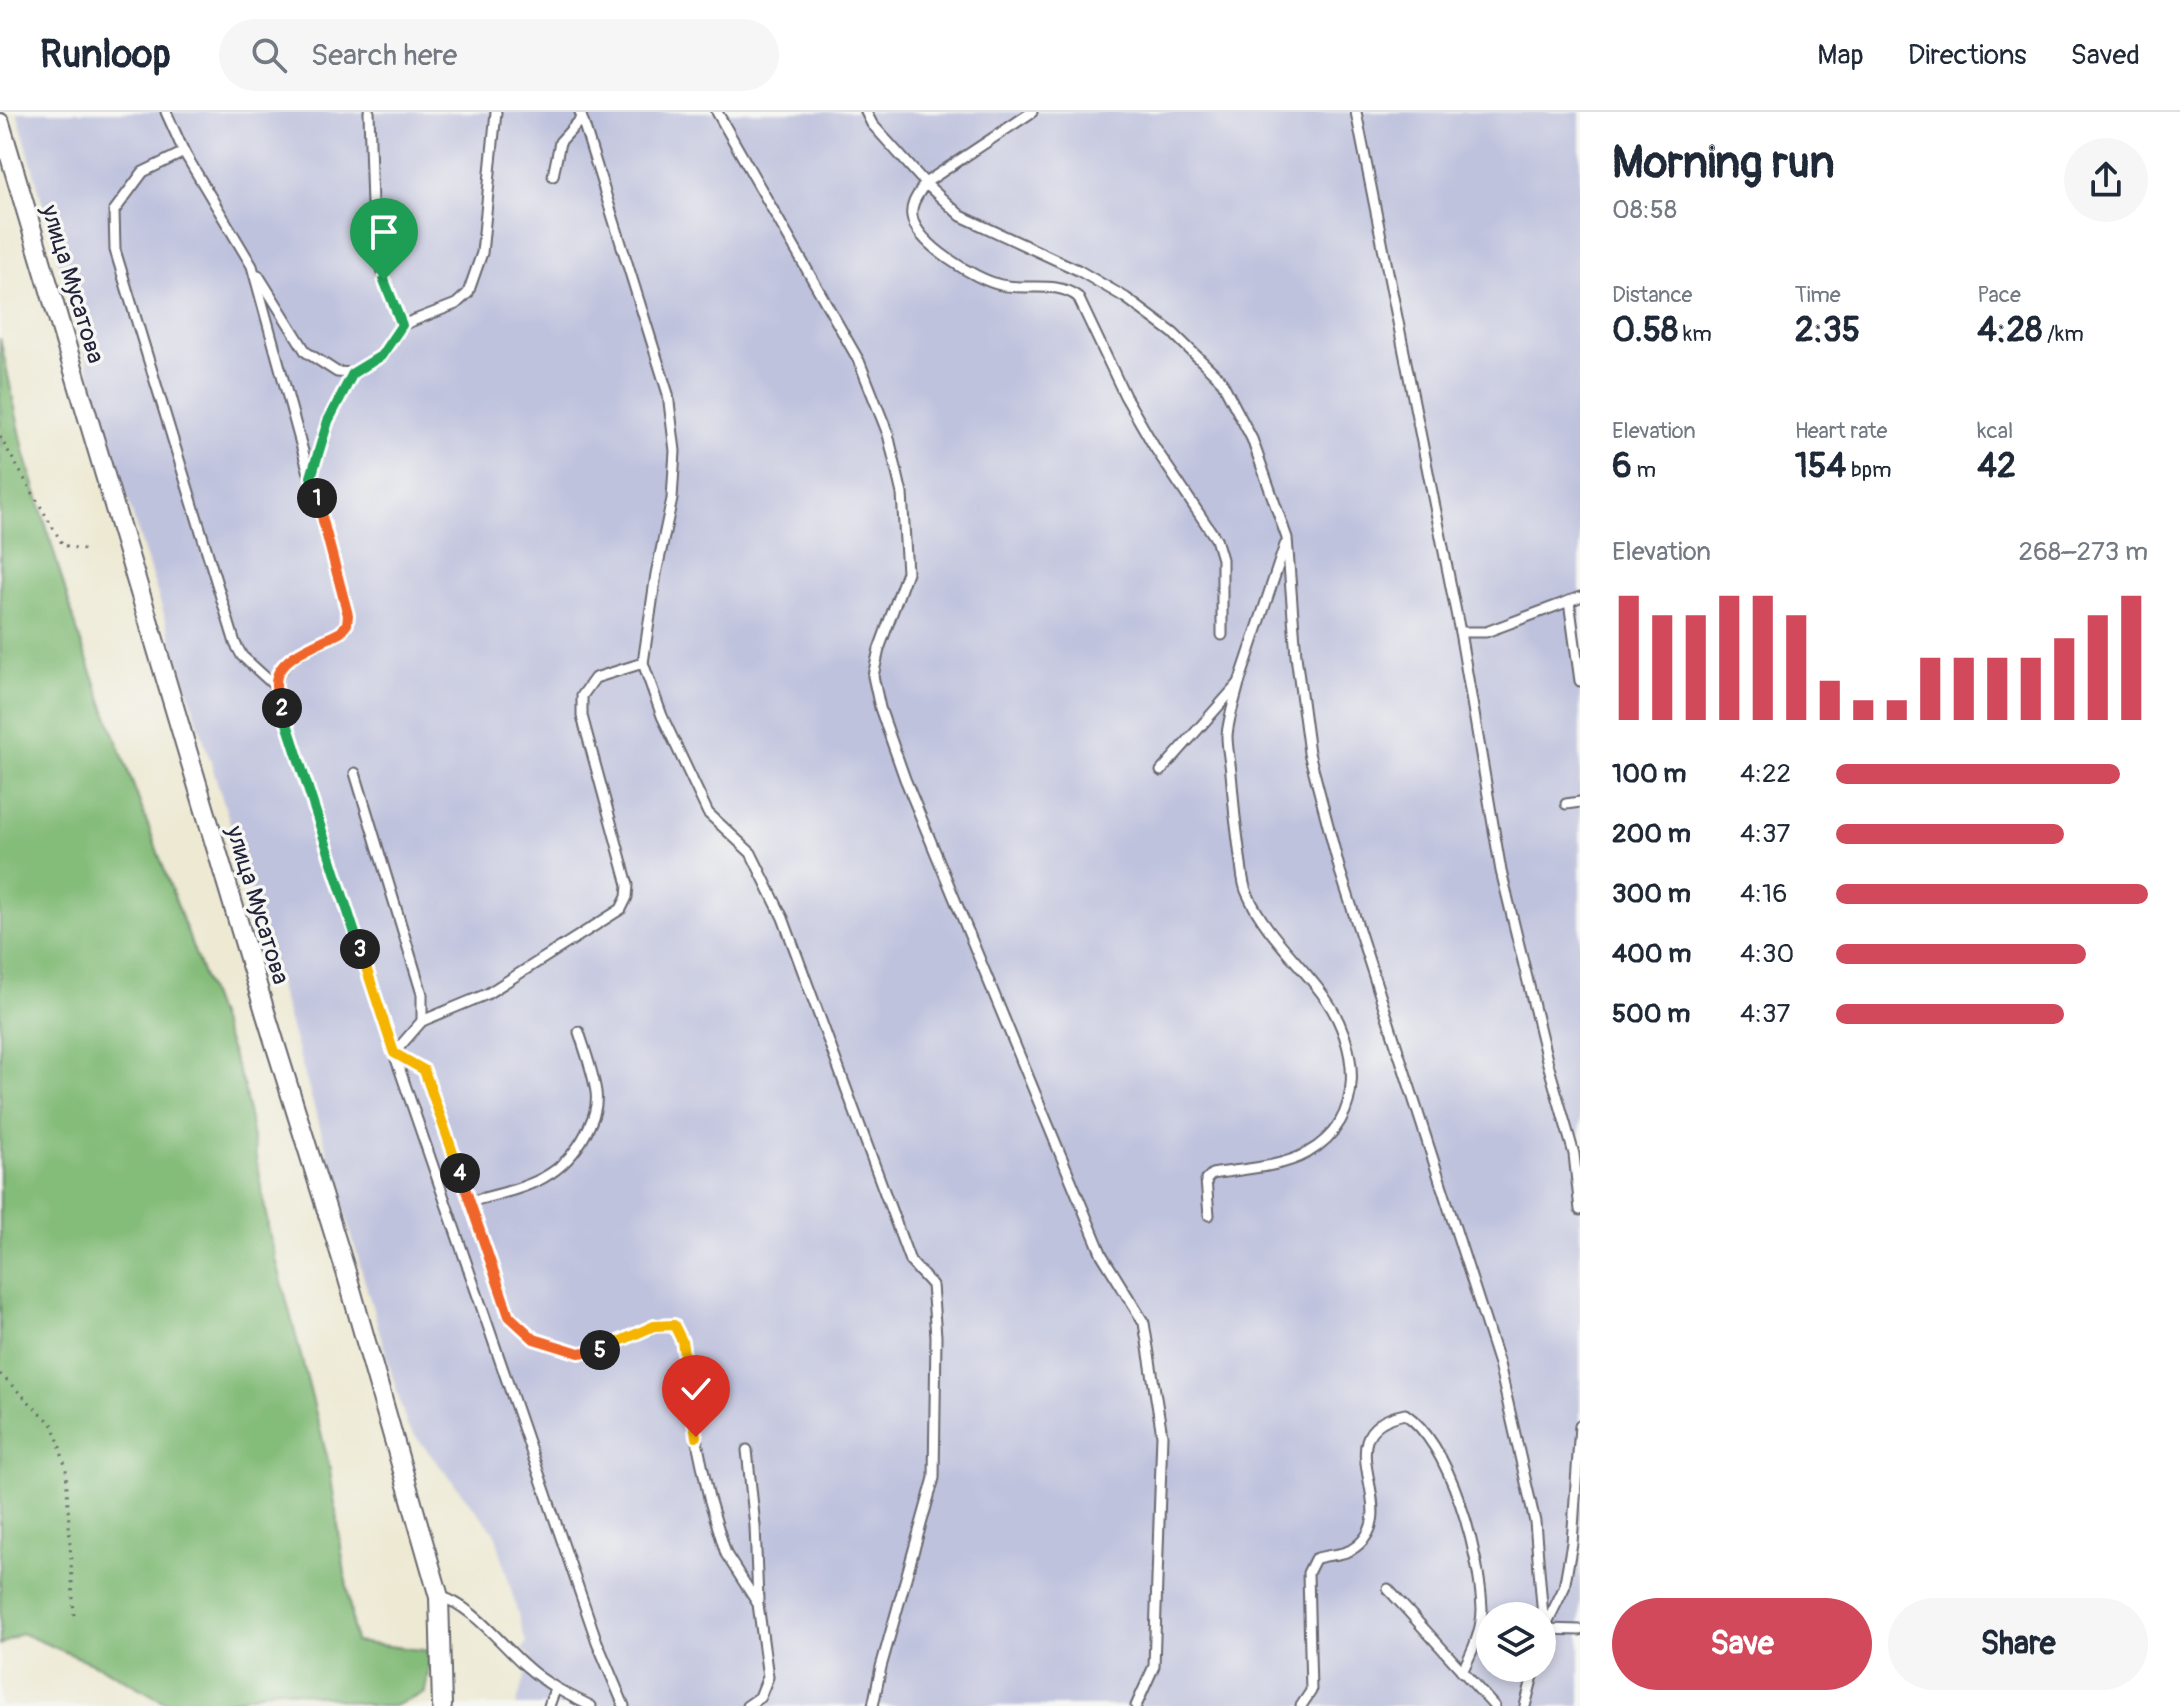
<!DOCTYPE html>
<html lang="en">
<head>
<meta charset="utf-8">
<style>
	body { margin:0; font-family:Pangolin,sans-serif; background:#f6f6f7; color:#1f2937; height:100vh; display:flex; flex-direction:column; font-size:30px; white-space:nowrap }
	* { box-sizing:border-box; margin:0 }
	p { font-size:26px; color:#747a83 }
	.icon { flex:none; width:44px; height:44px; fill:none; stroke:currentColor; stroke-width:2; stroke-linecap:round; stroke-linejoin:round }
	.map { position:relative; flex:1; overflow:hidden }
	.side { display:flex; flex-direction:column; background:#fff; width:600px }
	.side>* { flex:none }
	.tools { position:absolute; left:1476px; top:1490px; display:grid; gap:16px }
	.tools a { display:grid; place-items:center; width:80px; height:80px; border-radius:50%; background:#fff; box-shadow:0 4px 12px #0003; font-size:40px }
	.pin { position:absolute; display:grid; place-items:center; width:68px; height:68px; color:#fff; margin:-82px -34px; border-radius:50% 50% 50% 0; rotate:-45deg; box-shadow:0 0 8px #0007 }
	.pin .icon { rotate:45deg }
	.km { position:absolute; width:40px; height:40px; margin:-20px; border-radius:50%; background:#222; color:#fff; font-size:22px; line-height:40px; text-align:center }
	.round { display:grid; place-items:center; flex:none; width:84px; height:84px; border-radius:42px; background:#f6f6f7 }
	.headline { display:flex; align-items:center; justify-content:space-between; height:136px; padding:0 32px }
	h1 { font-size:44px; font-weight:800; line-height:60px }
	.figures { display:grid; grid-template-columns:repeat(3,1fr); gap:12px; height:136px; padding:8px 32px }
	.figures div { display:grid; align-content:center }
	.figures b { font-size:34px; font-weight:800 }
	.figures small { font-size:22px; font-weight:400 }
	.figures p { font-size:22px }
	.chart { height:224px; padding:16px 32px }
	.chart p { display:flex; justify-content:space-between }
	.chart svg { width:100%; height:144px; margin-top:8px; stroke:#d1495b; stroke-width:6 }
	.button { display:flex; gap:16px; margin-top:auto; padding:16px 32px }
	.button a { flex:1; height:92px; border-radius:48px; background:#d1495b; color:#fff; font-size:32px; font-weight:800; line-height:92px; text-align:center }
	.button a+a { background:#f6f6f7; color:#1f2937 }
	ul { padding:0 32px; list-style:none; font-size:26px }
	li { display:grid; grid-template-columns:128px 96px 1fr; align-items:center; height:60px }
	li i { height:20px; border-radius:10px; background:#d1495b }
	header { display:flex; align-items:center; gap:48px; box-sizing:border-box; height:112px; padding:0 40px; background:#fff; border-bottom:2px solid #e0e1e3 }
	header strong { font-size:38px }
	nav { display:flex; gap:44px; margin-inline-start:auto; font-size:28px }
	.search { width:560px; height:72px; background:#f6f6f7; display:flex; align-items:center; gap:20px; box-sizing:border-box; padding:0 28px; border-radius:44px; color:#747a83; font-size:30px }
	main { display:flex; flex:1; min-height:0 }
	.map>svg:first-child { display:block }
	.industrial { fill:#bfc2dd; fill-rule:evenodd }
	.forest { fill:#84bc79; stroke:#536f5a; stroke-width:2 }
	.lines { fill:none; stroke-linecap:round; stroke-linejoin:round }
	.lane-casing { stroke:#696870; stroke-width:13 }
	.street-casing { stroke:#696870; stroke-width:22 }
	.path { stroke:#696870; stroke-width:3; stroke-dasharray:2 6; stroke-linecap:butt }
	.lane { stroke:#fff; stroke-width:9 }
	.street { stroke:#fff; stroke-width:18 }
	.split-1-casing { stroke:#fff; stroke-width:16 }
	.split-2-casing { stroke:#fff; stroke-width:16 }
	.split-3-casing { stroke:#fff; stroke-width:16 }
	.split-4-casing { stroke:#fff; stroke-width:16 }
	.split-5-casing { stroke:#fff; stroke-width:16 }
	.split-6-casing { stroke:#fff; stroke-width:16 }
	.split-1 { stroke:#22a559; stroke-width:10 }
	.split-2 { stroke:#f0652b; stroke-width:10 }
	.split-3 { stroke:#22a559; stroke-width:10 }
	.split-4 { stroke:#f5b400; stroke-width:10 }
	.split-5 { stroke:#f0652b; stroke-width:10 }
	.split-6 { stroke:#f5b400; stroke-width:10 }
	.labels { text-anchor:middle; stroke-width:7; stroke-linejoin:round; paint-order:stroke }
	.street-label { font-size:24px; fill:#22223b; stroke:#f6f6f2 }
</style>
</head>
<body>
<header>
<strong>Runloop</strong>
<div class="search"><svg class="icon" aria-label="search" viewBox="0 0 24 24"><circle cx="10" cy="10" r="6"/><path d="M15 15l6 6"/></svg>Search here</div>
<nav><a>Map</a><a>Directions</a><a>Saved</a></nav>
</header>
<main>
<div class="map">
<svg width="1580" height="1594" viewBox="0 0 1580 1594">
	<rect width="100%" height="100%" fill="#f6f6f2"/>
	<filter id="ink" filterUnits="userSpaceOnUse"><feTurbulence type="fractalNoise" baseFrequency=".0125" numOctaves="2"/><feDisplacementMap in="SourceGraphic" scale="16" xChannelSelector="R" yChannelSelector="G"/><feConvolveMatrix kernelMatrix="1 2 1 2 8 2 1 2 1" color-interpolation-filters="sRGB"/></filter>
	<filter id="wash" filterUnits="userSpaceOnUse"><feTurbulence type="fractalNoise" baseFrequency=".006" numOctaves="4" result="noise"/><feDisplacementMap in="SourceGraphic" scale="32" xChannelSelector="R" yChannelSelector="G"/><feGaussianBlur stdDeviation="1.8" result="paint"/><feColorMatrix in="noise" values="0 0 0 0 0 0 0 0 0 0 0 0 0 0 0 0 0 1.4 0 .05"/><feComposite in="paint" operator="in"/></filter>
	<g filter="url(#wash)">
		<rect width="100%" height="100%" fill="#ede9d3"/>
		<!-- industrial -->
		<path class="industrial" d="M17,0h1563v1594h-1064l15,-50 -9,-6 4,-7 -31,-110 -88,-107 -160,-549 -139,-440zM1490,1504h52v52h-52z"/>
		<!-- forest -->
		<polygon class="forest" points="0,226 25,343 80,528 244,975 269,1120 329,1352 355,1530 431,1539 425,1581 394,1594 375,1594 277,1576 213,1594 172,1594 103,1556 21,1521 0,1533"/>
	</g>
	<g filter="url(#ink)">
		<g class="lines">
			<defs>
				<g id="lane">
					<path d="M166,0l18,40 68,114 96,349 -1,9 -6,8c-25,13 -60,23 -66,54l119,367 203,589 27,64"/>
					<polyline points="369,0 372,92 384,168 402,213"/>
					<polyline points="580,0 668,282 675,339 672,387 656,462 643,551 662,604 708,701 751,741 783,806 910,1149 932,1173 936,1224 934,1366 881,1555 873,1594"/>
					<polyline points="717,0 859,249 888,322 902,382 907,460 879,537 873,564 880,596 905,667 1102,1143 1144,1211 1162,1323 1154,1554 1136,1594"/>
					<polyline points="866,0 872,12 925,71 1032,0"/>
					<polyline points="1356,0 1460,520 1501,759 1548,952 1574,1042 1580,1098"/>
					<polyline points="184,40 143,60 114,99 115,138 235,531 242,544 275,574"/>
					<polyline points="553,64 560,30 581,7"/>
					<polyline points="258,163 306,240 337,260 353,261 381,244 402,213 456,192 468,181 482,141 496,0"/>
					<polyline points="311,365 328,309 353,261"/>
					<polyline points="1569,489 1580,569"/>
					<polyline points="1460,520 1486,520 1580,485"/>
					<path d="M1222,523v-76l-6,-20 -61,-91 -30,-52 -47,-99c-22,-17 -51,-6 -77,-12 -25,-5 -86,-42 -89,-69 -2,-13 7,-22 13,-33l36,33 117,54 48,28 47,35 48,47 31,59 35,99 9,118 13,97 31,118 159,493 36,158 9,107 20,-41 8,-45 8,-118"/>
					<polyline points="1161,659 1239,571 1285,433"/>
					<path d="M355,661l67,221v27l-28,32 30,17 45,132c51,-14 91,-19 117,-69 7,-14 12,-26 10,-41 -3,-20 -11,-41 -17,-60"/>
					<polyline points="1566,692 1580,690"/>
					<polyline points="422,909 487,882 621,797 627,785 628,773 582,604 582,584 595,566 643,551"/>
					<polyline points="469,1090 509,1204 534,1227 579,1241 606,1237 654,1214 674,1213 682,1229 696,1325 709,1386 726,1442 758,1492 768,1565 760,1585 747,1594"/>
					<path d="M1209,1103l-3,-35 6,-6c30,-5 68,-6 95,-21 61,-34 52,-109 16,-158 -25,-34 -59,-63 -76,-102 -5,-10 -5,-25 -7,-36 -4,-28 -7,-56 -9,-84 -1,-12 -4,-25 -4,-37 1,-17 8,-36 12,-53"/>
					<polyline points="747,1338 755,1414 758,1488"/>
					<polyline points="1388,1477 1494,1594"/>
					<path d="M439,1485c31,5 64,50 88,70 19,17 41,28 64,39"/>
					<polyline points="1542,1527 1544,1517 1580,1518"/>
					<polyline points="549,1594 555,1577"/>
					<path d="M1301,1594l10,-15 -3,-118 7,-14c12,-5 25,-3 36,-9 61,-36 -34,-118 54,-136 46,31 75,141 77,195 0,23 -10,43 -20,63"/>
					<polyline points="1525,1594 1535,1556"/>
				</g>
				<polyline id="street" points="0,11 266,903 346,1160 439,1485 442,1594"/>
			</defs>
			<!-- lane casing -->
			<use href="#lane" class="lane-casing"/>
			<!-- street casing -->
			<use href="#street" class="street-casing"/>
			<!-- path -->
			<g class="path">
				<polyline points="0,325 63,433 84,438"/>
				<polyline points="0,1262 54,1314 66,1357 74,1505"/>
			</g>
			<!-- lane -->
			<use href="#lane" class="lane"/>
			<!-- street -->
			<use href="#street" class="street"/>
		</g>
	</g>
	<g class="lines" filter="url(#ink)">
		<defs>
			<polyline id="split-1" points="317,386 311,365 328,309 353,261 381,244 402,213 384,168"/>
			<path id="split-2" d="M282,596c-2,-8 -7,-17 -6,-26 1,-26 45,-39 65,-50l6,-8 1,-9 -31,-117"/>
			<polyline id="split-3" points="282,596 360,837"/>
			<polyline id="split-4" points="360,837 394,941 424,958 460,1061"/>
			<polyline id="split-5" points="460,1061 509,1204 534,1227 579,1241 600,1238"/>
			<polyline id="split-6" points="600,1238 654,1214 674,1213 682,1229 696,1325"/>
		</defs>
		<!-- split-1 casing -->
		<use href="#split-1" class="split-1-casing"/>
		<!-- split-2 casing -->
		<use href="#split-2" class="split-2-casing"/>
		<!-- split-3 casing -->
		<use href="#split-3" class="split-3-casing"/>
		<!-- split-4 casing -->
		<use href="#split-4" class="split-4-casing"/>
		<!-- split-5 casing -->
		<use href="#split-5" class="split-5-casing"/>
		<!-- split-6 casing -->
		<use href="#split-6" class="split-6-casing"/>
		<!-- split-1 -->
		<use href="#split-1" class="split-1"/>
		<!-- split-2 -->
		<use href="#split-2" class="split-2"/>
		<!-- split-3 -->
		<use href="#split-3" class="split-3"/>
		<!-- split-4 -->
		<use href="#split-4" class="split-4"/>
		<!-- split-5 -->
		<use href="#split-5" class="split-5"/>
		<!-- split-6 -->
		<use href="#split-6" class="split-6"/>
	</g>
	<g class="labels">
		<!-- street labels -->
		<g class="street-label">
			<text transform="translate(73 172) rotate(73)" y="8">улица Мусатова</text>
			<text transform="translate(258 793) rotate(73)" y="8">улица Мусатова</text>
		</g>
	</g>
</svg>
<div class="tools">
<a><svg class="icon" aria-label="layers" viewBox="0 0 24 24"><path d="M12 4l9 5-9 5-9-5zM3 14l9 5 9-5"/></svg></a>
</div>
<div class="pin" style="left:384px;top:168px;background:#1e9e55"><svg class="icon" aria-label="arrive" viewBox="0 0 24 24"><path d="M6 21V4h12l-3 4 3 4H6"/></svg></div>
<div class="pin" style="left:696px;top:1325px;background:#d93025"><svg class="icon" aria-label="check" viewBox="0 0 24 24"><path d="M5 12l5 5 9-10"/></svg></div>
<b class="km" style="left:317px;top:386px">1</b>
<b class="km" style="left:282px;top:596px">2</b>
<b class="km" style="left:360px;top:837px">3</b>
<b class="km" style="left:460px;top:1061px">4</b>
<b class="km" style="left:600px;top:1238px">5</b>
</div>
<section class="side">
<div class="headline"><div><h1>Morning run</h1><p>08:58</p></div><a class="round"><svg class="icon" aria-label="share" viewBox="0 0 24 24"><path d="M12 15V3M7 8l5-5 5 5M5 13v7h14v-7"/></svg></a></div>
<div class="figures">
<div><p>Distance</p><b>0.58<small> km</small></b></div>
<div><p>Time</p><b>2:35</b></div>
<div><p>Pace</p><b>4:28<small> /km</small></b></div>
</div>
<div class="figures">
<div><p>Elevation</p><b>6<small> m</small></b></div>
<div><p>Heart rate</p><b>154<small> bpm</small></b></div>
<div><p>kcal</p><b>42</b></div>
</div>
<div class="chart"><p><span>Elevation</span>268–273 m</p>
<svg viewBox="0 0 160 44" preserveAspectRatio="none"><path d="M5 44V6M15 44V12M25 44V12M35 44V6M45 44V6M55 44V12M65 44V32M75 44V38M85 44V38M95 44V25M105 44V25M115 44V25M125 44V25M135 44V19M145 44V12M155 44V6"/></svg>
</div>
<ul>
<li><b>100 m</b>4:22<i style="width:91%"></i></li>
<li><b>200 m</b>4:37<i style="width:73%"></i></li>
<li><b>300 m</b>4:16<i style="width:100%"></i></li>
<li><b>400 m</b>4:30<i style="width:80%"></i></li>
<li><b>500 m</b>4:37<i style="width:73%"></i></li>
</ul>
<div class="button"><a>Save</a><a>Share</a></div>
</section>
</main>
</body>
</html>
